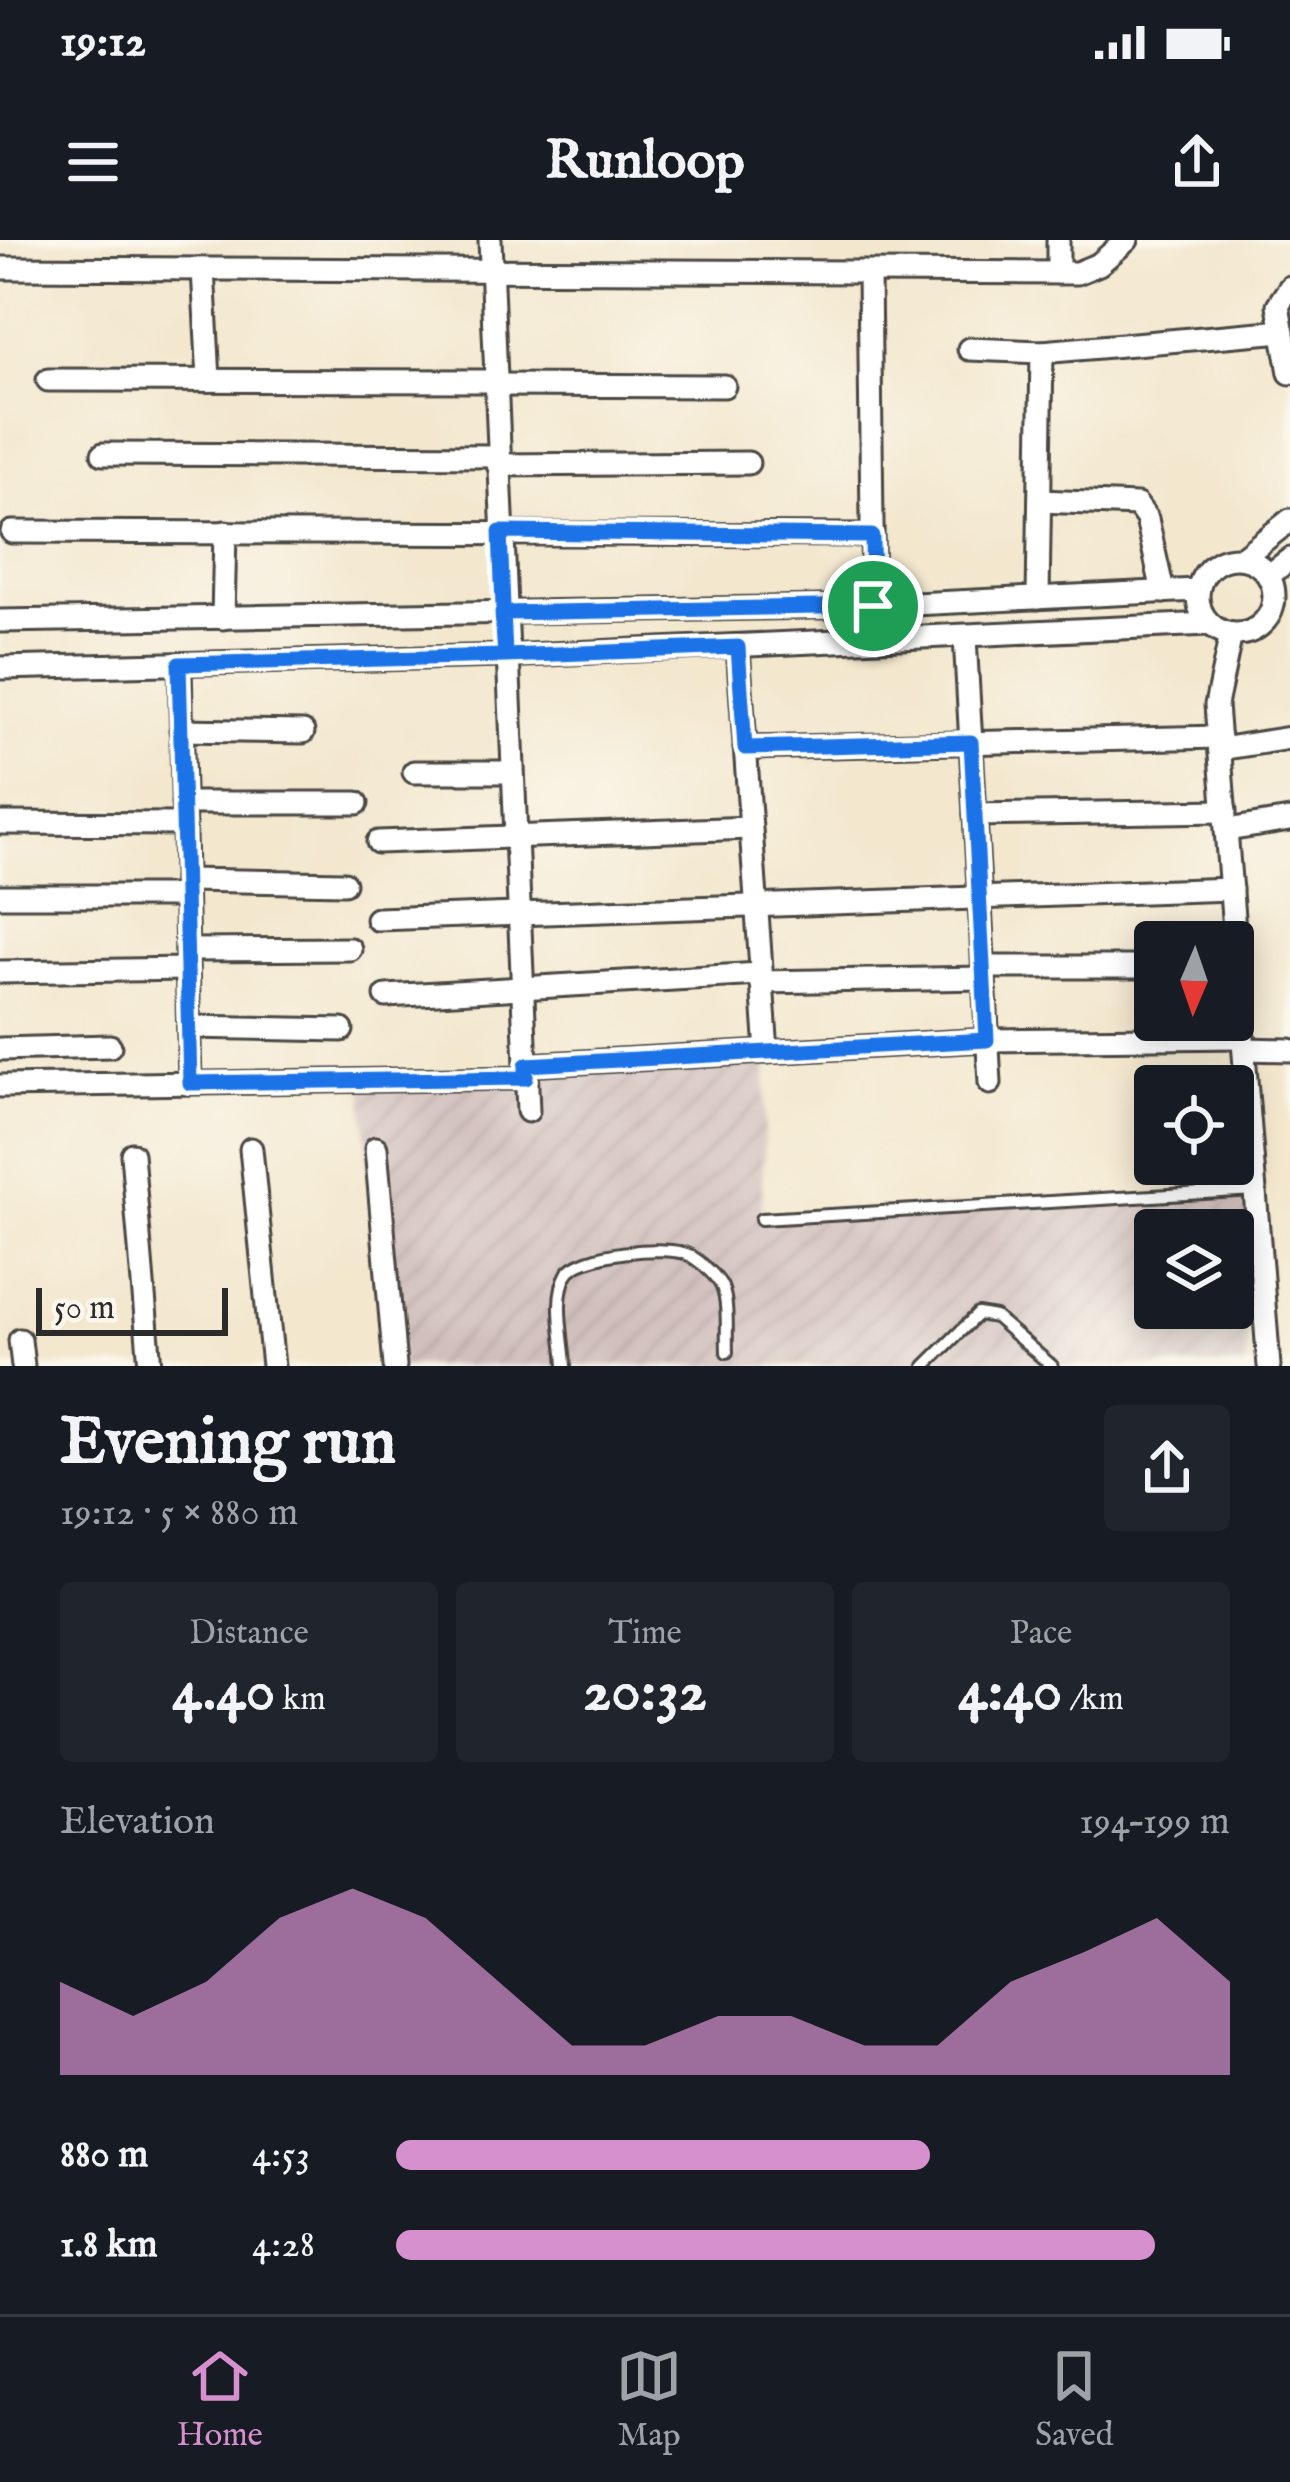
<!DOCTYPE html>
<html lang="en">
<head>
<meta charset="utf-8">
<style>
	body { margin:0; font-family:"IM FELL English",serif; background:#20242c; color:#f1f3f6; height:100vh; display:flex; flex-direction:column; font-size:45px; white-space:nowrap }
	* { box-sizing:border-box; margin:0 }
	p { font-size:39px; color:#9ea1a6 }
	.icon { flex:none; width:66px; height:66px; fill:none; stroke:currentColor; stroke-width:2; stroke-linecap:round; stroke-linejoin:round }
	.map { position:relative; height:1126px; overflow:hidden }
	.details { display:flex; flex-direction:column; background:#171b24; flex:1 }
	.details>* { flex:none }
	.needle { width:78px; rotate:182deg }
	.fabs { position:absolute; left:1134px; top:681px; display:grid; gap:24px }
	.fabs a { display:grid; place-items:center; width:120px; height:120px; border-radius:12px; background:#171b24; box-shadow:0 6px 30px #0003; font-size:60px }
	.scale { position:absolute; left:36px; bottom:30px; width:192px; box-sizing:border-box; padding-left:12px; border:6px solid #2b2b2b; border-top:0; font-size:33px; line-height:42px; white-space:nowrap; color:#2b2b2b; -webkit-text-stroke:9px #fbf7ec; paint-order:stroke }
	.pin { position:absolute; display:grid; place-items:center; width:102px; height:102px; color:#fff; margin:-51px; border:6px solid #fff; border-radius:50%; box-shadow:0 3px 12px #0007 }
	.round { display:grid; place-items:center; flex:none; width:126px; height:126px; border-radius:12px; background:#20242c }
	.head { display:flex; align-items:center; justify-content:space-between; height:204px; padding:0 60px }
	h1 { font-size:66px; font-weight:700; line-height:90px }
	.stats { display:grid; grid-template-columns:repeat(3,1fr); gap:18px; height:204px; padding:12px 60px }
	.stats div { display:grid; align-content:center; border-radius:12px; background:#20242c; text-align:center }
	.stats b { font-size:60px; font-weight:700 }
	.stats small { font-size:33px; font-weight:400 }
	.stats p { font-size:33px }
	.chart { height:336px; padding:24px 60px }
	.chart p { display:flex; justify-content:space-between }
	.chart svg { width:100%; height:216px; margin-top:12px; fill:#d690ce; opacity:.7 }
	ul { padding:0 60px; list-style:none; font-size:39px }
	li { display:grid; grid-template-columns:192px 144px 1fr; align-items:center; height:90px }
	li i { height:30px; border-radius:15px; background:#d690ce }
	.status { display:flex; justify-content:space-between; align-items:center; height:84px; padding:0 60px; background:#171b24; direction:ltr }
	.status svg { height:33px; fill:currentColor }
	header { display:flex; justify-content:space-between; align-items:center; height:156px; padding:0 60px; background:#171b24; font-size:54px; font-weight:700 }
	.tab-bar { display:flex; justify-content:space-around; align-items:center; height:168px; border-top:3px solid #363941; background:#171b24; font-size:33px; color:#9ea1a6 }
	.tab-bar a { display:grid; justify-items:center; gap:6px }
	.tab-bar .current { color:#d690ce }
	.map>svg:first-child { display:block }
	.industrial { fill:url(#industrial-furrows); fill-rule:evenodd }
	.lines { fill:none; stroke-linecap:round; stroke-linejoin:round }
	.service-casing { stroke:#494743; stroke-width:16 }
	.minor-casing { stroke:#494743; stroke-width:27 }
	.service { stroke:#fff; stroke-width:10 }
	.minor { stroke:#fff; stroke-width:21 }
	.route-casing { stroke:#fff; stroke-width:24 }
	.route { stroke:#1a73e8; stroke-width:15 }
</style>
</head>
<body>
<div class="status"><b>19:12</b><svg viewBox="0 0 49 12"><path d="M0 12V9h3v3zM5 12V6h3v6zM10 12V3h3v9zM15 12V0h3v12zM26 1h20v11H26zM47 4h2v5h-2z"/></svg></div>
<header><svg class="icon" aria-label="menu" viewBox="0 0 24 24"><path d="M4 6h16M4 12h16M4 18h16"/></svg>Runloop<svg class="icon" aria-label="share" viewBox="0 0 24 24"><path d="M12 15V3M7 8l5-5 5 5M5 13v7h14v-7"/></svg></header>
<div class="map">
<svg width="1290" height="1126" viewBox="0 0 1290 1126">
	<defs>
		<pattern id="industrial-furrows" width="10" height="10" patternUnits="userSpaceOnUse" patternTransform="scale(3)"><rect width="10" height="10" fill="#d1bfbd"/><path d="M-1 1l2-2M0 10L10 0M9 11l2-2" fill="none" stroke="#b4a4a3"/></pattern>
	</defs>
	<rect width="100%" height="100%" fill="#fbf7ec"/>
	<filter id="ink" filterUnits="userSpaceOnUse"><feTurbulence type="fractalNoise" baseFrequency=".00833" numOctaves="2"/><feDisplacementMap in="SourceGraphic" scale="24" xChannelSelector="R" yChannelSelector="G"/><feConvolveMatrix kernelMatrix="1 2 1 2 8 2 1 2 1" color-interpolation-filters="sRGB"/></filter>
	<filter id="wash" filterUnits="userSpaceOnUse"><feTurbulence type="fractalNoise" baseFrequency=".004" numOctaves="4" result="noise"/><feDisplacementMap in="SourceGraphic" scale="48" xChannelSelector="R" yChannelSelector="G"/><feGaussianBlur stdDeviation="2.7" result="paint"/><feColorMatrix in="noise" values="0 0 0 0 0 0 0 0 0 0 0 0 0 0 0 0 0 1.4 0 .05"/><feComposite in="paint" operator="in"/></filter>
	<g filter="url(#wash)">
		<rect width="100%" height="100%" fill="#f3e7ce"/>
		<!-- industrial -->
		<path class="industrial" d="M767,812l-6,166 494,-28 -10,176h-860l-23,-285zM1155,990h78v78h-78z"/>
	</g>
	<g filter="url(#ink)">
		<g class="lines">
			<defs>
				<g id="service">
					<polyline points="761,979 1255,950"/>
					<path d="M565,1126c-1,-25 -12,-69 2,-92 12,-21 101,-30 122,-19 11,6 27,20 33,32 7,18 4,46 5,65"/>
					<polyline points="925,1126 978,1074 995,1077 1052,1126"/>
				</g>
				<g id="minor">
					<polyline points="490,0 528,871"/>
					<polyline points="1058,0 1058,33"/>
					<polyline points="0,28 1077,33 1099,24 1127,0"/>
					<polyline points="203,29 209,140"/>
					<polyline points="869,33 873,366"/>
					<polyline points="1290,47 1278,65 1290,133"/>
					<polyline points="969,109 1042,112 1283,91"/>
					<polyline points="48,140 495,141"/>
					<polyline points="495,145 724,146"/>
					<polyline points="103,214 498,216"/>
					<polyline points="498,225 748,223"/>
					<polyline points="1040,261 1137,265 1147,279 1163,352"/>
					<polyline points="12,292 871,295"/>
					<circle cx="1236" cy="356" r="38"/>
					<polyline points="1242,318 1290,280"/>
					<polyline points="1268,336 1290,319"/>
					<polyline points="1038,358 1042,112"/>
					<polyline points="223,378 225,292"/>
					<polyline points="0,381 873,366 1197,350"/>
					<polyline points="1231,394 1216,465 1269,1126"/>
					<polyline points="965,397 990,843"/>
					<polyline points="738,407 767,812"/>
					<polyline points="180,424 190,843"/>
					<polyline points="0,428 505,416 1209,384"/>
					<polyline points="181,490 303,492"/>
					<polyline points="745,508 1219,497"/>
					<polyline points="1220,509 1290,498"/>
					<polyline points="414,532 511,532"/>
					<polyline points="183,563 357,563"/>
					<polyline points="975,575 1225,571"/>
					<polyline points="0,583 184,584"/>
					<polyline points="1227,590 1290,580"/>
					<polyline points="378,602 750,588"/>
					<polyline points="185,640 344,643"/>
					<polyline points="0,656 185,656"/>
					<polyline points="377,679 1231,649"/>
					<polyline points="187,710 350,709"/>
					<polyline points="983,727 1155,727"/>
					<polyline points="0,732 187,729"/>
					<polyline points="761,742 984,738"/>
					<polyline points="386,756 760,734"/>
					<polyline points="189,787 342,790"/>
					<polyline points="0,809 110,806"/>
					<polyline points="1244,809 1290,810"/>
					<polyline points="526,825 987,800 1243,797"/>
					<polyline points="0,846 526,838"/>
					<polyline points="376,908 395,1126"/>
					<polyline points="251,909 273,1126"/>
					<polyline points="132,914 150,1126"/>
					<polyline points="20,1100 23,1126"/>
				</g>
			</defs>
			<!-- service casing -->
			<use href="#service" class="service-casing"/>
			<!-- minor casing -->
			<use href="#minor" class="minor-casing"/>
			<!-- service -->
			<use href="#service" class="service"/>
			<!-- minor -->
			<use href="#minor" class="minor"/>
		</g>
	</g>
	<g class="lines" filter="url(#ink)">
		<defs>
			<polyline id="route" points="873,366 502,373 505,416 179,424 190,843 526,838 526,825 987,800 971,502 745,508 738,407 505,416 500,292 872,296 873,366"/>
		</defs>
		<!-- route casing -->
		<use href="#route" class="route-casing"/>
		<!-- route -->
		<use href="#route" class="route"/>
	</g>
</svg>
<div class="fabs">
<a><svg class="needle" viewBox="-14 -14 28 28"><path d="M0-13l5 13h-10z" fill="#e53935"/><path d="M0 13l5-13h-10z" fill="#9ea1a6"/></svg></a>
<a><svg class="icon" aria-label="locate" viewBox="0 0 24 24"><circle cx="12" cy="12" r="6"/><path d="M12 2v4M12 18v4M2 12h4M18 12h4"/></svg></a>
<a><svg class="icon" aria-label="layers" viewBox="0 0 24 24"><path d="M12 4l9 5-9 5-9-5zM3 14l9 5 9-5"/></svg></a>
</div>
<div class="scale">50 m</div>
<div class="pin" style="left:873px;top:366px;background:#1e9e55"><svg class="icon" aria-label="arrive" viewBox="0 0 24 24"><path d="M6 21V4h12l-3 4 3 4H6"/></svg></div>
</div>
<section class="details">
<div class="head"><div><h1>Evening run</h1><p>19:12 · 5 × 880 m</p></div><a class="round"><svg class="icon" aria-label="share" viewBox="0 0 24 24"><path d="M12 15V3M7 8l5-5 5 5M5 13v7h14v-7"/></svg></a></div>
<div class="stats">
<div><p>Distance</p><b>4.40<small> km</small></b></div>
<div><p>Time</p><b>20:32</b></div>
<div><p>Pace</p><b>4:40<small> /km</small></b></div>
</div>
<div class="chart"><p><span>Elevation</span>194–199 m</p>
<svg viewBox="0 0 160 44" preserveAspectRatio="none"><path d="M0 44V25L10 32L20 25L30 12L40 6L50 12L60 25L70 38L80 38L90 32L100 32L110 38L120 38L130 25L140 19L150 12L160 25V44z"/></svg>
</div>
<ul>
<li><b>880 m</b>4:53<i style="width:64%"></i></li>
<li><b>1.8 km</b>4:28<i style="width:91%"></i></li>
</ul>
</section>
<nav class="tab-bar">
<a class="current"><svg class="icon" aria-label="home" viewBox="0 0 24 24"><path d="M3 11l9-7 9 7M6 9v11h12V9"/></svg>Home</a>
<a><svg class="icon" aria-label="map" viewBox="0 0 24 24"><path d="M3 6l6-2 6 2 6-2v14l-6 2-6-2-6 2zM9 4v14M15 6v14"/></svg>Map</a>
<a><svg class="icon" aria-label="saved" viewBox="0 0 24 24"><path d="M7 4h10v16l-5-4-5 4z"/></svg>Saved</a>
</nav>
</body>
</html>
